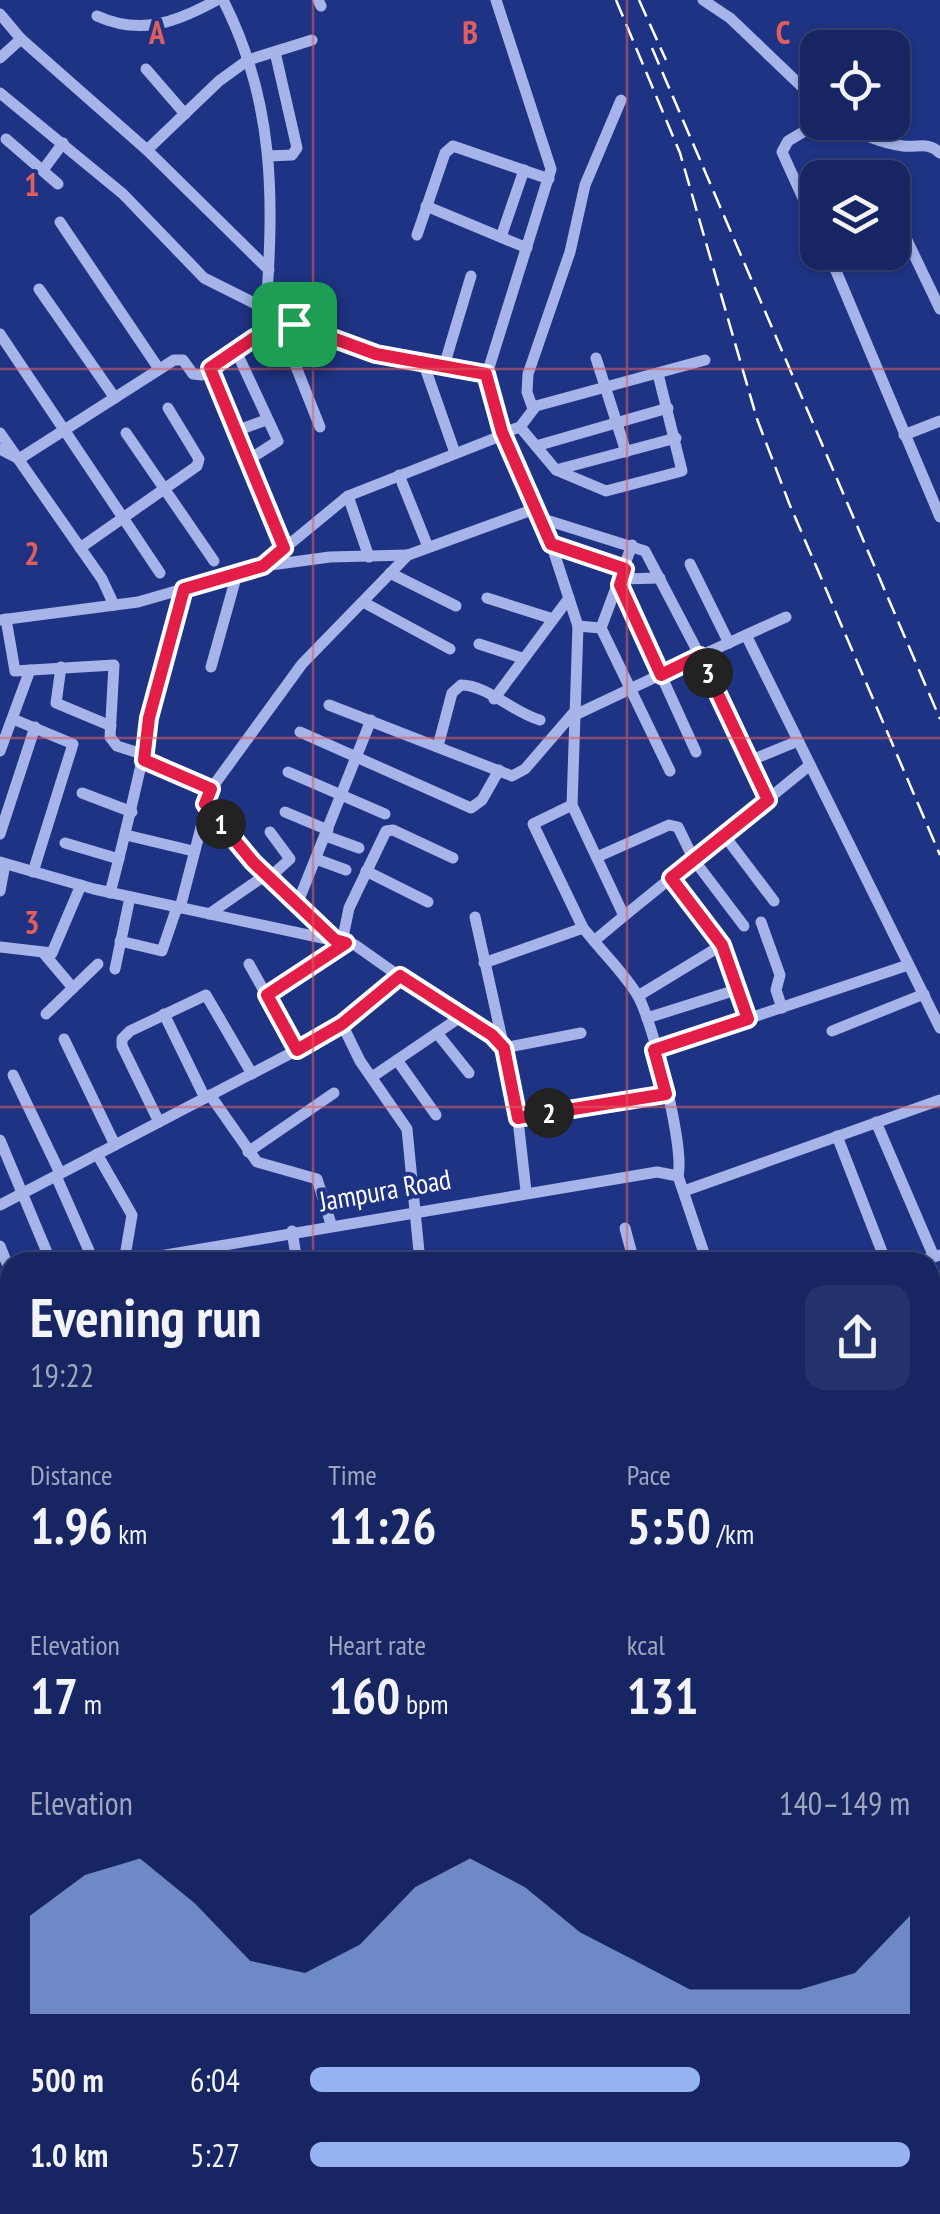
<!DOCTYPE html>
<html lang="en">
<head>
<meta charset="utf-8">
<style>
	body { margin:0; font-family:"PT Sans Narrow",sans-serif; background:#24326c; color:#f1f3f6; height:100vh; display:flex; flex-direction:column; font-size:38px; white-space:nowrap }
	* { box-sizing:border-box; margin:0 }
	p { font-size:32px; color:#9ea5be }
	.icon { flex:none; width:55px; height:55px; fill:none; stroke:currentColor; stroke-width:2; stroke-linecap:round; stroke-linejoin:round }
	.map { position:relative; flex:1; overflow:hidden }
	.drawer { position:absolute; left:0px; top:1252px; width:940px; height:962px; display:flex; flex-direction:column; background:#172663; border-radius:30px 30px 0 0; box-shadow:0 2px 8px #0004,0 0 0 2px #364378 }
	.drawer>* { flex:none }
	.fabs { position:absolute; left:800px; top:30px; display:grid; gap:20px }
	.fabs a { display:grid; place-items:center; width:110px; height:110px; border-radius:20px; background:#172663; box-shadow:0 2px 8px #0004,0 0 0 2px #364378; font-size:50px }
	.pin { position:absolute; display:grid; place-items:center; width:85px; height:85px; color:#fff; margin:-42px; border-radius:20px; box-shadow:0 5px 15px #0006 }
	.km { position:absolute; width:50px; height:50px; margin:-25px; border-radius:50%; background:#222; color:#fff; font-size:28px; line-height:50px; text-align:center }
	.round { display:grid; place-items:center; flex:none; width:105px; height:105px; border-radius:20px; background:#24326c }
	.head { display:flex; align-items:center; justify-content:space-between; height:170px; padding:0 30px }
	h1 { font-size:55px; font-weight:800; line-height:75px }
	.stats { display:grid; grid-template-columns:repeat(3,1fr); gap:15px; height:170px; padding:10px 30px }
	.stats div { display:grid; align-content:center }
	.stats b { font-size:50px; font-weight:800 }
	.stats small { font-size:28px; font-weight:400 }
	.stats p { font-size:28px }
	.chart { height:280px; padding:20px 30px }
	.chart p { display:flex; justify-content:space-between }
	.chart svg { width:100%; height:180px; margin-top:10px; fill:#95b2f1; opacity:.7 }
	ul { padding:0 30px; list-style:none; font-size:32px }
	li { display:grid; grid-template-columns:160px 120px 1fr; align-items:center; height:75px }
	li i { height:25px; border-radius:12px; background:#95b2f1 }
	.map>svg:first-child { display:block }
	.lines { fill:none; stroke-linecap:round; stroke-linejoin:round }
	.minor { stroke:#a6b4e9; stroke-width:11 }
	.major { stroke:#eaedfe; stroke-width:15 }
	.rail { stroke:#fff; stroke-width:2.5; stroke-dasharray:18 8; stroke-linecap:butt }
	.route-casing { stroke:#fff; stroke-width:20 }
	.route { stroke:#e11d48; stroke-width:12 }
	.grid { fill:none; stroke:#e05e5e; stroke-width:2.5; stroke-opacity:0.55 }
	.labels { text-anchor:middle; stroke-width:8; stroke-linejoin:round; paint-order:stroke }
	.street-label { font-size:28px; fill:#fff; stroke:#1f3384 }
	.grid-label { font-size:32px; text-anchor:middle; font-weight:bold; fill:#e05e5e; stroke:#1f3384; stroke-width:8; stroke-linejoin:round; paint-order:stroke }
</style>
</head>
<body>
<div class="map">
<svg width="940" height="2214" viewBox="0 0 940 2214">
	<rect width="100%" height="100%" fill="#1f3384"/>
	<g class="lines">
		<!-- minor -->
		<g class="minor">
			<path d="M223,0c52,102 51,198 43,309l79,36 142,29 16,61 40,84 35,107 -6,179 52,111 -30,25c14,17 32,35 44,55 15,27 47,152 40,180"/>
			<polyline points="318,0 321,6"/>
			<polyline points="703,0 730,18 818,102"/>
			<polyline points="0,14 21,39 147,150 269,270"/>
			<path d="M97,16c44,20 80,6 120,-16"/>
			<polyline points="0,58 21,39"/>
			<polyline points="146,69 185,114"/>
			<polyline points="0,93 123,194 204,278 266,309"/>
			<path d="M843,122c17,12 39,21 60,24 15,2 25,-5 37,7"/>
			<polyline points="6,139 58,184"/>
			<polyline points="147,150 219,81 248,60 312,40"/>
			<polyline points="268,156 292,155 297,148 275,52"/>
			<polyline points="43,170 63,143"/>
			<polyline points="426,206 527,248"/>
			<polyline points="892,209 940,309"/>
			<polyline points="60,222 159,369"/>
			<polyline points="818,231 782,152 788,141 820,122"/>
			<polyline points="417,235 445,153 453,146 549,179"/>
			<polyline points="501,237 524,170"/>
			<polyline points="828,252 940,517"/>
			<polyline points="39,289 115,398"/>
			<polyline points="281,329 320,427"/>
			<polyline points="0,334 160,573"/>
			<polyline points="236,351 278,441 248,460"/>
			<polyline points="596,358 626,452"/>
			<polyline points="423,362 455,453"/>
			<polyline points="444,366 471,276"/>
			<polyline points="210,368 284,548"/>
			<polyline points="487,374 551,169 496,0"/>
			<polyline points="533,409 527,392 528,374 570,252 585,185 621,100"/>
			<polyline points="520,427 556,470 676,438"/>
			<polyline points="236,431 266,420"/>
			<polyline points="0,433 102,579 114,605"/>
			<polyline points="126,433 214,561"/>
			<polyline points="502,433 520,427 536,406 705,360"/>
			<polyline points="904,435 940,421"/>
			<polyline points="536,446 668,408"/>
			<polyline points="0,449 19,459 174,360 183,360 193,374 202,375 254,339 293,325"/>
			<polyline points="556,470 606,491 682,471 658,374"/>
			<polyline points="399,475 428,547"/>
			<polyline points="348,496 369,557"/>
			<polyline points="543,519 645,551 700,656 746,635 940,1028"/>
			<polyline points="551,544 625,569"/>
			<polyline points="80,548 197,466 199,459 168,408"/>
			<polyline points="690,564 729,643"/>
			<polyline points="263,566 330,557 408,555"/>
			<polyline points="390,573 456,606"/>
			<polyline points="622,579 660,578"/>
			<polyline points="620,585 696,752"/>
			<polyline points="487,598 550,618"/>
			<polyline points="363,602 450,649"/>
			<polyline points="6,619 15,671 114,665 110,737 117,746 145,755"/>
			<polyline points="0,620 138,602 263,566 348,496 503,435"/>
			<polyline points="578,626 601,628 632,545"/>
			<polyline points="601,628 670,771"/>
			<polyline points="746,635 786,617"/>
			<polyline points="479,644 522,658"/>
			<polyline points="61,667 56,703 111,726"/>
			<polyline points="211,667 237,574"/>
			<polyline points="494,699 569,598"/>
			<polyline points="329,705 512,776 525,769 575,711"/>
			<polyline points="575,715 700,656 768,800"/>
			<polyline points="13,719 73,744 33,872"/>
			<polyline points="300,732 471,808 482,800 499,770"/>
			<path d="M438,746l14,-53 9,-8c26,0 53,28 79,35"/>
			<polyline points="0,751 30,670"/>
			<polyline points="145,760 211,789"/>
			<polyline points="749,761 798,741"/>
			<polyline points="288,772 385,814"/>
			<polyline points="82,793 132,812"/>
			<polyline points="205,804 253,862 333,938"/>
			<polyline points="572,805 533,824 583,928 594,941"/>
			<polyline points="285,812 328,830"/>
			<polyline points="270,832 290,859 270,877"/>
			<polyline points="0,834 35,727"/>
			<polyline points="126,835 193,851"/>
			<polyline points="724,835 774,901"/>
			<polyline points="326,836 359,848"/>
			<polyline points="65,843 119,859"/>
			<polyline points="597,857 669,825 678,827 694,860 744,926"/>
			<polyline points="316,859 346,870"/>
			<polyline points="0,862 94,889 355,945 463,1021 492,1035 504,1048 515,1093 526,1191"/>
			<polyline points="366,871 428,902"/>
			<polyline points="671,878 722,945 748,1019"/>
			<polyline points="0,891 5,864"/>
			<path d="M110,893c27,-101 46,-203 73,-304"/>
			<polyline points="298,902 371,720"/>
			<polyline points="180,908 211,789 302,664 408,555 537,508"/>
			<polyline points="209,914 267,874"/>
			<polyline points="624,916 810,765"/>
			<polyline points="475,917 504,1048 581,1033"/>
			<polyline points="761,922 780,975 776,990 782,1008"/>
			<polyline points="120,941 162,951 177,907"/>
			<polyline points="342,942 349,908 386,831 393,830 453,858"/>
			<polyline points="0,947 52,953 81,885"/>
			<polyline points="45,955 73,988"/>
			<polyline points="484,963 583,928"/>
			<polyline points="249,964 297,1050"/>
			<polyline points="115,969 130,897"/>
			<polyline points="267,995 346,943"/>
			<polyline points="638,996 722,945"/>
			<polyline points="46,1014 98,964"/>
			<polyline points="164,1014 205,1098"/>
			<polyline points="647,1018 739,989"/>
			<polyline points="342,1024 360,1061 407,1129 420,1262"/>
			<polyline points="832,1031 924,994"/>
			<polyline points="437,1033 469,1073"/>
			<polyline points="64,1039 115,1145"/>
			<polyline points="655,1050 908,965"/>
			<polyline points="397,1060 436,1115"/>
			<polyline points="13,1075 60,1173"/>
			<polyline points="372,1077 459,1018"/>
			<polyline points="210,1095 257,1162 317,1179 331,1224"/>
			<polyline points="518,1118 666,1094"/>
			<polyline points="159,1122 122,1046 122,1039 130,1031 206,995 252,1074"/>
			<polyline points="876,1122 934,1257"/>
			<polyline points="837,1136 886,1262"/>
			<polyline points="0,1140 51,1262"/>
			<polyline points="248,1152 334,1093"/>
			<polyline points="97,1154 132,1215 124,1262"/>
			<polyline points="56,1176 94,1262"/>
			<polyline points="684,1191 940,1100"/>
			<polyline points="0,1205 297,1050 342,1024 400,977"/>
			<polyline points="625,1228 634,1262"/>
			<polyline points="292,1231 297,1262"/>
			<polyline points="0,1246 10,1271"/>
			<polyline points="784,1259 786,1262"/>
			<polyline points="124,1262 657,1172 678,1176 707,1262"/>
			<polyline points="917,1262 940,1255"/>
			<polyline points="0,1304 10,1300"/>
			<polyline points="930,1325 940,1319"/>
			<polyline points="0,1378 10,1417"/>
			<polyline points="930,1521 940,1513"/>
			<polyline points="930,1551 940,1565"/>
			<polyline points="0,1621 10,1619"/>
			<polyline points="0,1646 10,1644"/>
			<polyline points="0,1697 10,1695"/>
			<polyline points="930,1758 936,1767"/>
			<polyline points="930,1846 940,1842"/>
			<polyline points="930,1947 940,1940"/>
			<polyline points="930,1985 940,1977"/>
			<polyline points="930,2024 940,2038"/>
			<polyline points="0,2030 10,2038"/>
			<polyline points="930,2073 940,2089"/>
			<polyline points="0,2107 10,2114"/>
			<polyline points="930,2147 940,2138"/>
			<polyline points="0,2150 10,2158"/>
			<polyline points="0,2195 10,2201"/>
			<polyline points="17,2205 33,2214"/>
			<polyline points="76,2205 90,2214"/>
			<polyline points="289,2205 301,2214"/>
			<polyline points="351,2205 363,2214"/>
			<polyline points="417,2205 429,2214"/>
			<polyline points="480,2205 492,2214"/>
			<polyline points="546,2205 559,2214"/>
			<polyline points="663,2205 669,2214"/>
			<polyline points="711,2205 716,2214"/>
			<polyline points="748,2205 753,2214"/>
			<polyline points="784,2205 789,2214"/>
			<polyline points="819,2205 825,2214"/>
			<polyline points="65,2214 71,2205"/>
			<polyline points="161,2214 167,2205"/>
			<polyline points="248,2214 255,2205"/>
			<polyline points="584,2214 589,2205"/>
			<polyline points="834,2214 849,2205"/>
		</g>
		<!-- major -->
		<g class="major">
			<polyline points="930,1339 940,1334"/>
			<polyline points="930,1358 940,1353"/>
			<polyline points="0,1667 10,1665"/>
			<polyline points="0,1678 10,1676"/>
		</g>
		<!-- rail -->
		<g class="rail">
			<polyline points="616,0 680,153 757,419 789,503 940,855"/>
			<polyline points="639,0 666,60"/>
			<polyline points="652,48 940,719"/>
		</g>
	</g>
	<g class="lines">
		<defs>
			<polygon id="route" points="294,324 376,354 486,374 502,432 551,544 625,569 620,585 661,675 700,656 768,800 671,878 722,945 748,1019 654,1050 666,1094 518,1118 504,1048 492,1035 400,976 342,1024 297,1050 267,995 346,943 335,940 253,862 205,804 211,789 144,760 149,718 184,589 263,566 284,548 210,368 254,338"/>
		</defs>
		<!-- route casing -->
		<use href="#route" class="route-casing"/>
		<!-- route -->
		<use href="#route" class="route"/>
	</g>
	<!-- grid -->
	<path class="grid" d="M313,0v1262M627,0v1262M0,369h940M0,738h940M0,1107h940M0,1476h10M930,1476h10M0,1845h10M930,1845h10M313,2205v9M627,2205v9"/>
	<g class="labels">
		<!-- street labels -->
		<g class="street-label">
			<text transform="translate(385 1190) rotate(-10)" y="10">Jampura Road</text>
		</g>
	</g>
	<g class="grid-label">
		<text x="157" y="44">A</text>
		<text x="470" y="44">B</text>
		<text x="783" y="44">C</text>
		<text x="32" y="196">1</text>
		<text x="32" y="565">2</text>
		<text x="32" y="934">3</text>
	</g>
</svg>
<div class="fabs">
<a><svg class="icon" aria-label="locate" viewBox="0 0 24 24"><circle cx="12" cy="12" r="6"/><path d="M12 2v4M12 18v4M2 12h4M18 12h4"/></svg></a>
<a><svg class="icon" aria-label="layers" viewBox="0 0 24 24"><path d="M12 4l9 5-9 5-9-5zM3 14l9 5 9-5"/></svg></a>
</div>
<div class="pin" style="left:294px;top:324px;background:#1e9e55"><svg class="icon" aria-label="arrive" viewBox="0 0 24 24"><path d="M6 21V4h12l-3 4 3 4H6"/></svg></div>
<b class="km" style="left:221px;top:824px">1</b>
<b class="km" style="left:549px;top:1113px">2</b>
<b class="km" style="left:708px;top:673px">3</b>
<section class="drawer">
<div class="head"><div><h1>Evening run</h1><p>19:22</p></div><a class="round"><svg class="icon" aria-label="share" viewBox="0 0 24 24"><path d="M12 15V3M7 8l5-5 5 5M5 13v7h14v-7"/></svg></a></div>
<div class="stats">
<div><p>Distance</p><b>1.96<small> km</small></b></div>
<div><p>Time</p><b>11:26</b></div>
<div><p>Pace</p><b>5:50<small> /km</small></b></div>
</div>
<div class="stats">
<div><p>Elevation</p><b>17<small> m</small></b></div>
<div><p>Heart rate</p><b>160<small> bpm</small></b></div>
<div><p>kcal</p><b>131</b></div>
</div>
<div class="chart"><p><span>Elevation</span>140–149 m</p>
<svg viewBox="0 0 160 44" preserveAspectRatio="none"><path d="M0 44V20L10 10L20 6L30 17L40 31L50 34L60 27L70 13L80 6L90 13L100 24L110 31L120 38L130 38L140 38L150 34L160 20V44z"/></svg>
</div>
<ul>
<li><b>500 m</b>6:04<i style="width:65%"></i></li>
<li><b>1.0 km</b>5:27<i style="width:100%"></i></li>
</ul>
</section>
</div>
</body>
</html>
